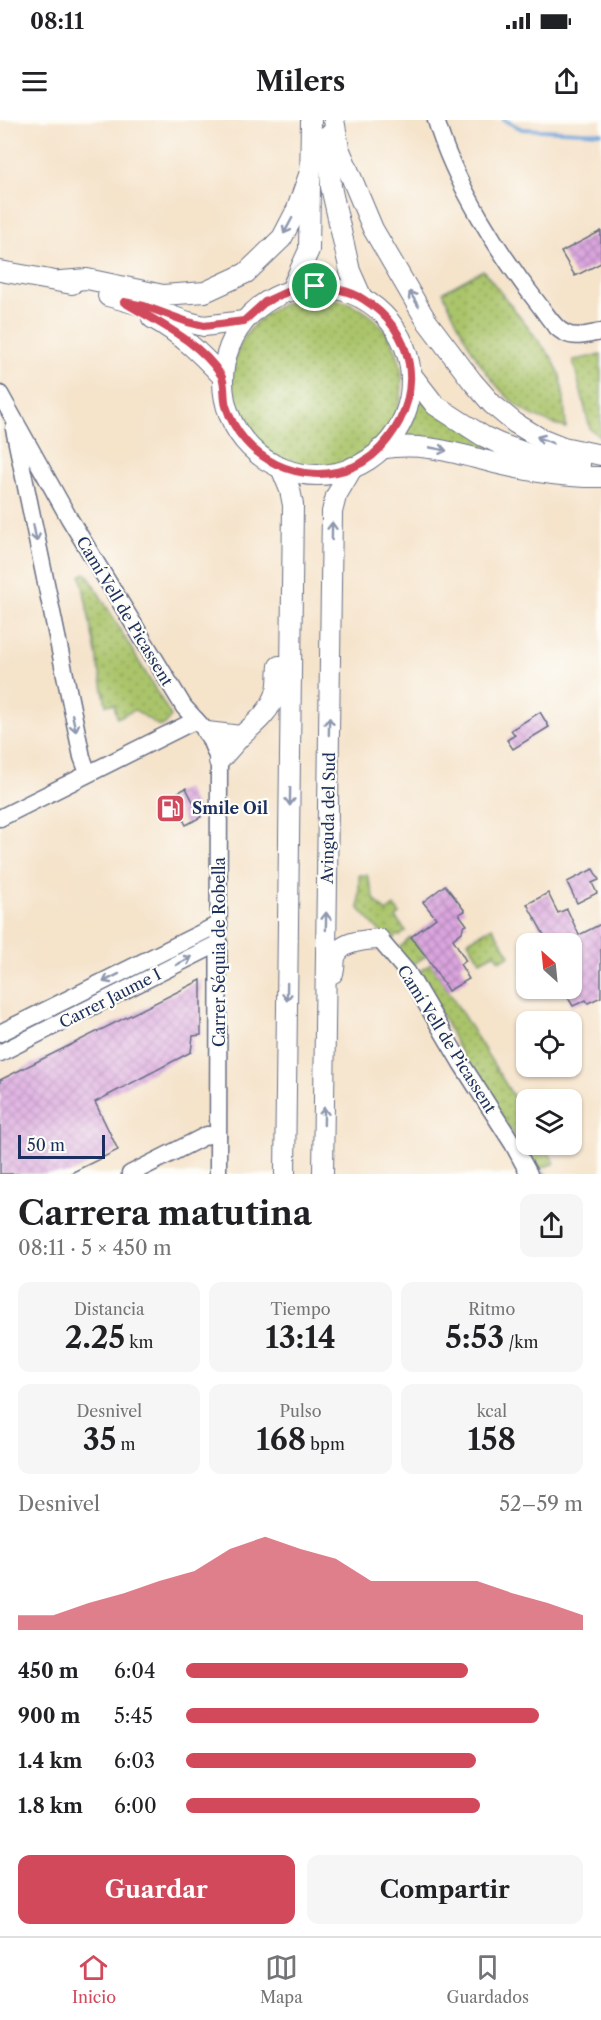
<!DOCTYPE html>
<html lang="es">
<head>
<meta charset="utf-8">
<style>
	body { margin:0; font-family:"Libre Caslon Text",serif; background:#f6f6f6; color:#202124; height:100vh; display:flex; flex-direction:column; font-size:22px; white-space:nowrap }
	* { box-sizing:border-box; margin:0 }
	p { font-size:20px; color:#757577 }
	.icon { flex:none; width:33px; height:33px; fill:none; stroke:currentColor; stroke-width:2; stroke-linecap:round; stroke-linejoin:round }
	.map { position:relative; height:1054px; overflow:hidden }
	.side { display:flex; flex-direction:column; background:#fff; flex:1 }
	.side>* { flex:none }
	.needle { width:39px; rotate:333deg }
	.fabs { position:absolute; left:516px; top:813px; display:grid; gap:12px }
	.fabs a { display:grid; place-items:center; width:66px; height:66px; border-radius:12px; background:#fff; box-shadow:0 2px 4px #0004; font-size:30px }
	.scale { position:absolute; left:18px; bottom:15px; width:87px; box-sizing:border-box; padding-left:6px; border:3px solid #1b2f5e; border-top:0; font-size:16px; line-height:21px; white-space:nowrap; color:#1b2f5e; -webkit-text-stroke:4px #fdfcf7; paint-order:stroke }
	.pin { position:absolute; display:grid; place-items:center; width:51px; height:51px; color:#fff; margin:-26px; border:3px solid #fff; border-radius:50%; box-shadow:0 2px 6px #0007 }
	.round { display:grid; place-items:center; flex:none; width:63px; height:63px; border-radius:12px; background:#f6f6f6 }
	.head { display:flex; align-items:center; justify-content:space-between; height:102px; padding:0 18px }
	h1 { font-size:33px; font-weight:800; line-height:45px }
	.stats { display:grid; grid-template-columns:repeat(3,1fr); gap:9px; height:102px; padding:6px 18px }
	.stats div { display:grid; align-content:center; border-radius:12px; background:#f6f6f6; text-align:center }
	.stats b { font-size:30px; font-weight:800 }
	.stats small { font-size:16px; font-weight:400 }
	.stats p { font-size:16px }
	.chart { height:168px; padding:12px 18px }
	.chart p { display:flex; justify-content:space-between }
	.chart svg { width:100%; height:108px; margin-top:6px; fill:#d1495b; opacity:.7 }
	.action { display:flex; gap:12px; margin-top:auto; padding:12px 18px }
	.action a { flex:1; height:69px; border-radius:12px; background:#d1495b; color:#fff; font-size:24px; font-weight:800; line-height:69px; text-align:center }
	.action a+a { background:#f6f6f6; color:#202124 }
	ul { padding:0 18px; list-style:none; font-size:20px }
	li { display:grid; grid-template-columns:96px 72px 1fr; align-items:center; height:45px }
	li i { height:15px; border-radius:8px; background:#d1495b }
	.status { display:flex; justify-content:space-between; align-items:center; height:42px; padding:0 30px; background:#fff; direction:ltr }
	.status svg { height:16px; fill:currentColor }
	header { display:flex; justify-content:space-between; align-items:center; height:78px; padding:0 18px; background:#fff; font-size:27px; font-weight:800 }
	.tab-bar { display:flex; justify-content:space-around; align-items:center; height:84px; border-top:2px solid #e0e0e0; background:#fff; font-size:16px; color:#757577 }
	.tab-bar a { display:grid; justify-items:center; gap:3px }
	.tab-bar .active { color:#d1495b }
	.map>svg:first-child { display:block }
	.grass { fill:url(#grass-dots); stroke:#627a64; stroke-width:1.5 }
	.lines { fill:none; stroke-linecap:round; stroke-linejoin:round }
	.stream { stroke:#6fa2da; stroke-width:4 }
	.building { fill:url(#building-cross-hatch) }
	.minor-casing { stroke:#676e84; stroke-width:19 }
	.major-casing { stroke:#676e84; stroke-width:22 }
	.minor { stroke:#fff; stroke-width:16 }
	.major { stroke:#fff; stroke-width:20 }
	.oneway { stroke:#8d97ae }
	.route-casing { stroke:#fff; stroke-width:12 }
	.route { stroke:#d1495b; stroke-width:8 }
	.labels { text-anchor:middle; stroke-width:4.5; stroke-linejoin:round; paint-order:stroke }
	.street-label { font-size:16px; fill:#1b2f5e; stroke:#fdfcf7 }
	.poi-label { font-size:16px; font-weight:bold; fill:#1b2f5e; stroke:#fdfcf7; text-anchor:start }
</style>
</head>
<body>
<div class="status"><b>08:11</b><svg viewBox="0 0 49 12"><path d="M0 12V9h3v3zM5 12V6h3v6zM10 12V3h3v9zM15 12V0h3v12zM26 1h20v11H26zM47 4h2v5h-2z"/></svg></div>
<header><svg class="icon" aria-label="menu" viewBox="0 0 24 24"><path d="M4 6h16M4 12h16M4 18h16"/></svg>Milers<svg class="icon" aria-label="share" viewBox="0 0 24 24"><path d="M12 15V3M7 8l5-5 5 5M5 13v7h14v-7"/></svg></header>
<div class="map">
<svg width="601" height="1054" viewBox="0 0 601 1054">
	<defs>
		<pattern id="grass-dots" width="8" height="8" patternUnits="userSpaceOnUse" patternTransform="scale(1.5)"><rect width="8" height="8" fill="#aac46a"/><path d="M2 2h.1M6 6h.1" fill="none" stroke="#8aa05a" stroke-width="1.8" stroke-linecap="round"/></pattern>
		<pattern id="building-cross-hatch" width="8" height="8" patternUnits="userSpaceOnUse" patternTransform="scale(1.5)"><rect width="8" height="8" fill="#dba5de"/><path d="M0 0l8 8M0 8l8-8" fill="none" stroke="#b187b7"/></pattern>
	</defs>
	<rect width="100%" height="100%" fill="#fdfcf7"/>
	<filter id="ink" filterUnits="userSpaceOnUse"><feTurbulence type="fractalNoise" baseFrequency=".0167" numOctaves="2"/><feDisplacementMap in="SourceGraphic" scale="12" xChannelSelector="R" yChannelSelector="G"/><feConvolveMatrix kernelMatrix="1 2 1 2 8 2 1 2 1" color-interpolation-filters="sRGB"/></filter>
	<filter id="wash" filterUnits="userSpaceOnUse"><feTurbulence type="fractalNoise" baseFrequency=".008" numOctaves="4" result="noise"/><feDisplacementMap in="SourceGraphic" scale="24" xChannelSelector="R" yChannelSelector="G"/><feGaussianBlur stdDeviation="1.35" result="paint"/><feColorMatrix in="noise" values="0 0 0 0 0 0 0 0 0 0 0 0 0 0 0 0 0 1.4 0 .05"/><feComposite in="paint" operator="in"/></filter>
	<g filter="url(#wash)">
		<rect width="100%" height="100%" fill="#f5e3ca"/>
		<!-- grass -->
		<g class="grass">
			<path d="M483,150l69,88 8,17 4,23 2,30c-15,-5 -34,-11 -47,-21 -35,-27 -58,-75 -76,-115z"/>
			<circle cx="317" cy="262" r="85"/>
			<polygon points="601,235 601,317 590,309 573,240"/>
			<polygon points="419,279 532,341 404,318 412,302"/>
			<polygon points="85,453 88,455 171,596 166,604 160,607 135,590 117,598 114,584 106,585 81,456"/>
			<polygon points="359,755 367,755 375,780 386,792 394,786 400,794 396,798 406,811 400,816 397,815 390,822 359,789"/>
			<polygon points="492,807 510,835 500,841 495,833 480,841 468,821"/>
			<polygon points="411,817 426,836 409,847 396,831"/>
			<polygon points="431,843 526,997 526,1024 544,1025 555,1043 536,1050 457,926 445,900 417,854"/>
		</g>
		<g class="lines">
			<!-- stream -->
			<g class="stream">
				<polyline points="504,0 522,9 601,13"/>
				<polyline points="543,1053 545,1054"/>
			</g>
		</g>
		<g id="blocks">
			<!-- building -->
			<g class="building">
				<polygon points="601,111 601,143 575,156 561,132"/>
				<polygon points="540,592 549,607 513,629 507,620 515,615 511,610"/>
				<polygon points="186,668 201,697 186,705 171,676"/>
				<polygon points="593,749 599,760 592,763 597,773 577,783 567,762"/>
				<polygon points="445,765 465,791 459,794 467,805 463,807 462,812 453,819 466,841 460,844 469,859 448,871 428,839 411,817 436,798 423,782"/>
				<polygon points="548,773 558,793 567,789 579,815 601,804 601,877 588,883 586,880 573,886 564,871 572,868 572,824 549,824 527,784"/>
				<polygon points="201,860 201,915 193,916 191,932 95,982 118,1030 69,1054 0,1054 0,960"/>
			</g>
		</g>
	</g>
	<g filter="url(#ink)">
		<use href="#blocks" fill-opacity="0" stroke="#676e84" stroke-width="1.5"/>
		<g class="lines">
			<defs>
				<g id="minor">
					<path d="M436,0c18,63 64,135 104,186 7,9 14,22 25,27 11,6 24,1 36,-1"/>
					<polyline points="0,274 69,398 184,587 207,612 219,641 218,1054"/>
					<polyline points="14,309 82,637 88,653"/>
					<polyline points="0,698 196,600"/>
					<polyline points="379,819 408,853 461,943 513,1024 529,1054"/>
					<polyline points="0,913 219,804"/>
					<polyline points="0,933 219,823"/>
					<polyline points="130,1054 207,1015 218,1015"/>
				</g>
				<g id="major">
					<polyline points="334,0 339,28 373,109 426,200 472,261 492,284 515,303 538,317 563,327 601,335"/>
					<polyline points="328,15 331,67 350,151 362,178"/>
					<polyline points="0,151 72,164"/>
					<polyline points="61,161 87,159 163,175 205,172 246,153 282,118 297,89 310,52"/>
					<circle cx="317" cy="261" r="94"/>
					<polyline points="291,170 309,130 311,0"/>
					<polyline points="108,176 144,186 188,202 204,206 244,201"/>
					<path d="M152,198c28,15 49,36 71,59"/>
					<polyline points="411,254 435,285 483,316 500,324 540,338 580,345"/>
					<path d="M380,329c44,-8 77,5 119,15 34,8 67,14 102,13"/>
					<polyline points="281,348 290,370 293,385 285,1054"/>
					<path d="M207,612l34,4c14,-12 31,-26 36,-46 2,-7 1,-17 2,-24"/>
					<polyline points="219,641 241,616"/>
					<path d="M333,853c2,-5 1,-10 2,-15 5,-17 30,-18 44,-19"/>
					<polyline points="323,1054 332,392 336,376 353,347"/>
				</g>
			</defs>
			<!-- minor casing -->
			<use href="#minor" class="minor-casing"/>
			<!-- major casing -->
			<use href="#major" class="major-casing"/>
			<!-- minor -->
			<use href="#minor" class="minor"/>
			<!-- major -->
			<use href="#major" class="major"/>
		</g>
		<!-- one-way arrows -->
		<defs><path id="oneway-shaft" d="M-6 0H5M1.5-3L5.5 0L1.5 3" fill="none" stroke-width="1.6" stroke-linecap="round" stroke-linejoin="round" transform="scale(1.5)"/></defs>
		<g class="oneway">
			<use href="#oneway-shaft" transform="translate(288 106) rotate(118)"/>
			<use href="#oneway-shaft" transform="translate(414 179) rotate(-121)"/>
			<use href="#oneway-shaft" transform="translate(545 320) rotate(-157)"/>
			<use href="#oneway-shaft" transform="translate(438 329) rotate(11)"/>
			<use href="#oneway-shaft" transform="translate(332 411) rotate(-89)"/>
			<use href="#oneway-shaft" transform="translate(35 413) rotate(79)"/>
			<use href="#oneway-shaft" transform="translate(74 603) rotate(78)"/>
			<use href="#oneway-shaft" transform="translate(329 606) rotate(-89)"/>
			<use href="#oneway-shaft" transform="translate(290 677) rotate(91)"/>
			<use href="#oneway-shaft" transform="translate(326 801) rotate(-89)"/>
			<use href="#oneway-shaft" transform="translate(184 841) rotate(-27)"/>
			<use href="#oneway-shaft" transform="translate(111 858) rotate(153)"/>
			<use href="#oneway-shaft" transform="translate(287 872) rotate(91)"/>
			<use href="#oneway-shaft" transform="translate(324 996) rotate(-89)"/>
		</g>
	</g>
	<g class="lines" filter="url(#ink)">
		<defs>
			<path id="route" d="M315,166c17,2 34,4 48,13 52,32 62,93 25,140 -9,12 -20,22 -35,28 -51,21 -111,-8 -127,-61 -3,-9 0,-23 -5,-31 -23,-35 -63,-52 -97,-73l20,4 44,16 16,4 40,-5 21,-19 26,-12z"/>
		</defs>
		<!-- route casing -->
		<use href="#route" class="route-casing"/>
		<!-- route -->
		<use href="#route" class="route"/>
	</g>
	<!-- icons -->
	<defs>
		<symbol id="fuel-square" viewBox="-11 -11 22 22"><rect x="-9" y="-9" width="18" height="18" rx="4" fill="#d1495b" stroke="#fdfcf7"/><path d="M-5.5-6h7V0h2V4h1.3V-2.5L3-4.5l.8-.8L6-3V5H2.5V1h-1V6h-7ZM-4.2-4.7v3.2H.2V-4.7Z" fill="#fff"/></symbol>
	</defs>
	<g fill-rule="evenodd">
		<use href="#fuel-square" x="154" y="672" width="33" height="33"/>
	</g>
	<g class="labels">
		<!-- street labels -->
		<g class="street-label">
			<text transform="translate(125 491) rotate(59)" y="6">Camí Vell de Picassent</text>
			<text transform="translate(328 698) rotate(-89)" y="6">Avinguda del Sud</text>
			<text transform="translate(219 832) rotate(-90)" y="6">Carrer Séquia de Robella</text>
			<text transform="translate(110 878) rotate(-27)" y="6">Carrer Jaume I</text>
			<text transform="translate(447 919) rotate(58)" y="6">Camí Vell de Picassent</text>
		</g>
		<!-- poi labels -->
		<g class="poi-label">
			<text x="192" y="694">Smile Oil</text>
		</g>
	</g>
</svg>
<div class="fabs">
<a><svg class="needle" viewBox="-14 -14 28 28"><path d="M0-13l5 13h-10z" fill="#e53935"/><path d="M0 13l5-13h-10z" fill="#757577"/></svg></a>
<a><svg class="icon" aria-label="locate" viewBox="0 0 24 24"><circle cx="12" cy="12" r="6"/><path d="M12 2v4M12 18v4M2 12h4M18 12h4"/></svg></a>
<a><svg class="icon" aria-label="layers" viewBox="0 0 24 24"><path d="M12 4l9 5-9 5-9-5zM3 14l9 5 9-5"/></svg></a>
</div>
<div class="scale">50 m</div>
<div class="pin" style="left:315px;top:166px;background:#1e9e55"><svg class="icon" aria-label="arrive" viewBox="0 0 24 24"><path d="M6 21V4h12l-3 4 3 4H6"/></svg></div>
</div>
<section class="side">
<div class="head"><div><h1>Carrera matutina</h1><p>08:11 · 5 × 450 m</p></div><a class="round"><svg class="icon" aria-label="share" viewBox="0 0 24 24"><path d="M12 15V3M7 8l5-5 5 5M5 13v7h14v-7"/></svg></a></div>
<div class="stats">
<div><p>Distancia</p><b>2.25<small> km</small></b></div>
<div><p>Tiempo</p><b>13:14</b></div>
<div><p>Ritmo</p><b>5:53<small> /km</small></b></div>
</div>
<div class="stats">
<div><p>Desnivel</p><b>35<small> m</small></b></div>
<div><p>Pulso</p><b>168<small> bpm</small></b></div>
<div><p>kcal</p><b>158</b></div>
</div>
<div class="chart"><p><span>Desnivel</span>52–59 m</p>
<svg viewBox="0 0 160 44" preserveAspectRatio="none"><path d="M0 44V38L10 38L20 33L30 29L40 24L50 20L60 11L70 6L80 11L90 15L100 24L110 24L120 24L130 24L140 29L150 33L160 38V44z"/></svg>
</div>
<ul>
<li><b>450 m</b>6:04<i style="width:71%"></i></li>
<li><b>900 m</b>5:45<i style="width:89%"></i></li>
<li><b>1.4 km</b>6:03<i style="width:73%"></i></li>
<li><b>1.8 km</b>6:00<i style="width:74%"></i></li>
</ul>
<div class="action"><a>Guardar</a><a>Compartir</a></div>
</section>
<nav class="tab-bar">
<a class="active"><svg class="icon" aria-label="home" viewBox="0 0 24 24"><path d="M3 11l9-7 9 7M6 9v11h12V9"/></svg>Inicio</a>
<a><svg class="icon" aria-label="map" viewBox="0 0 24 24"><path d="M3 6l6-2 6 2 6-2v14l-6 2-6-2-6 2zM9 4v14M15 6v14"/></svg>Mapa</a>
<a><svg class="icon" aria-label="saved" viewBox="0 0 24 24"><path d="M7 4h10v16l-5-4-5 4z"/></svg>Guardados</a>
</nav>
</body>
</html>
